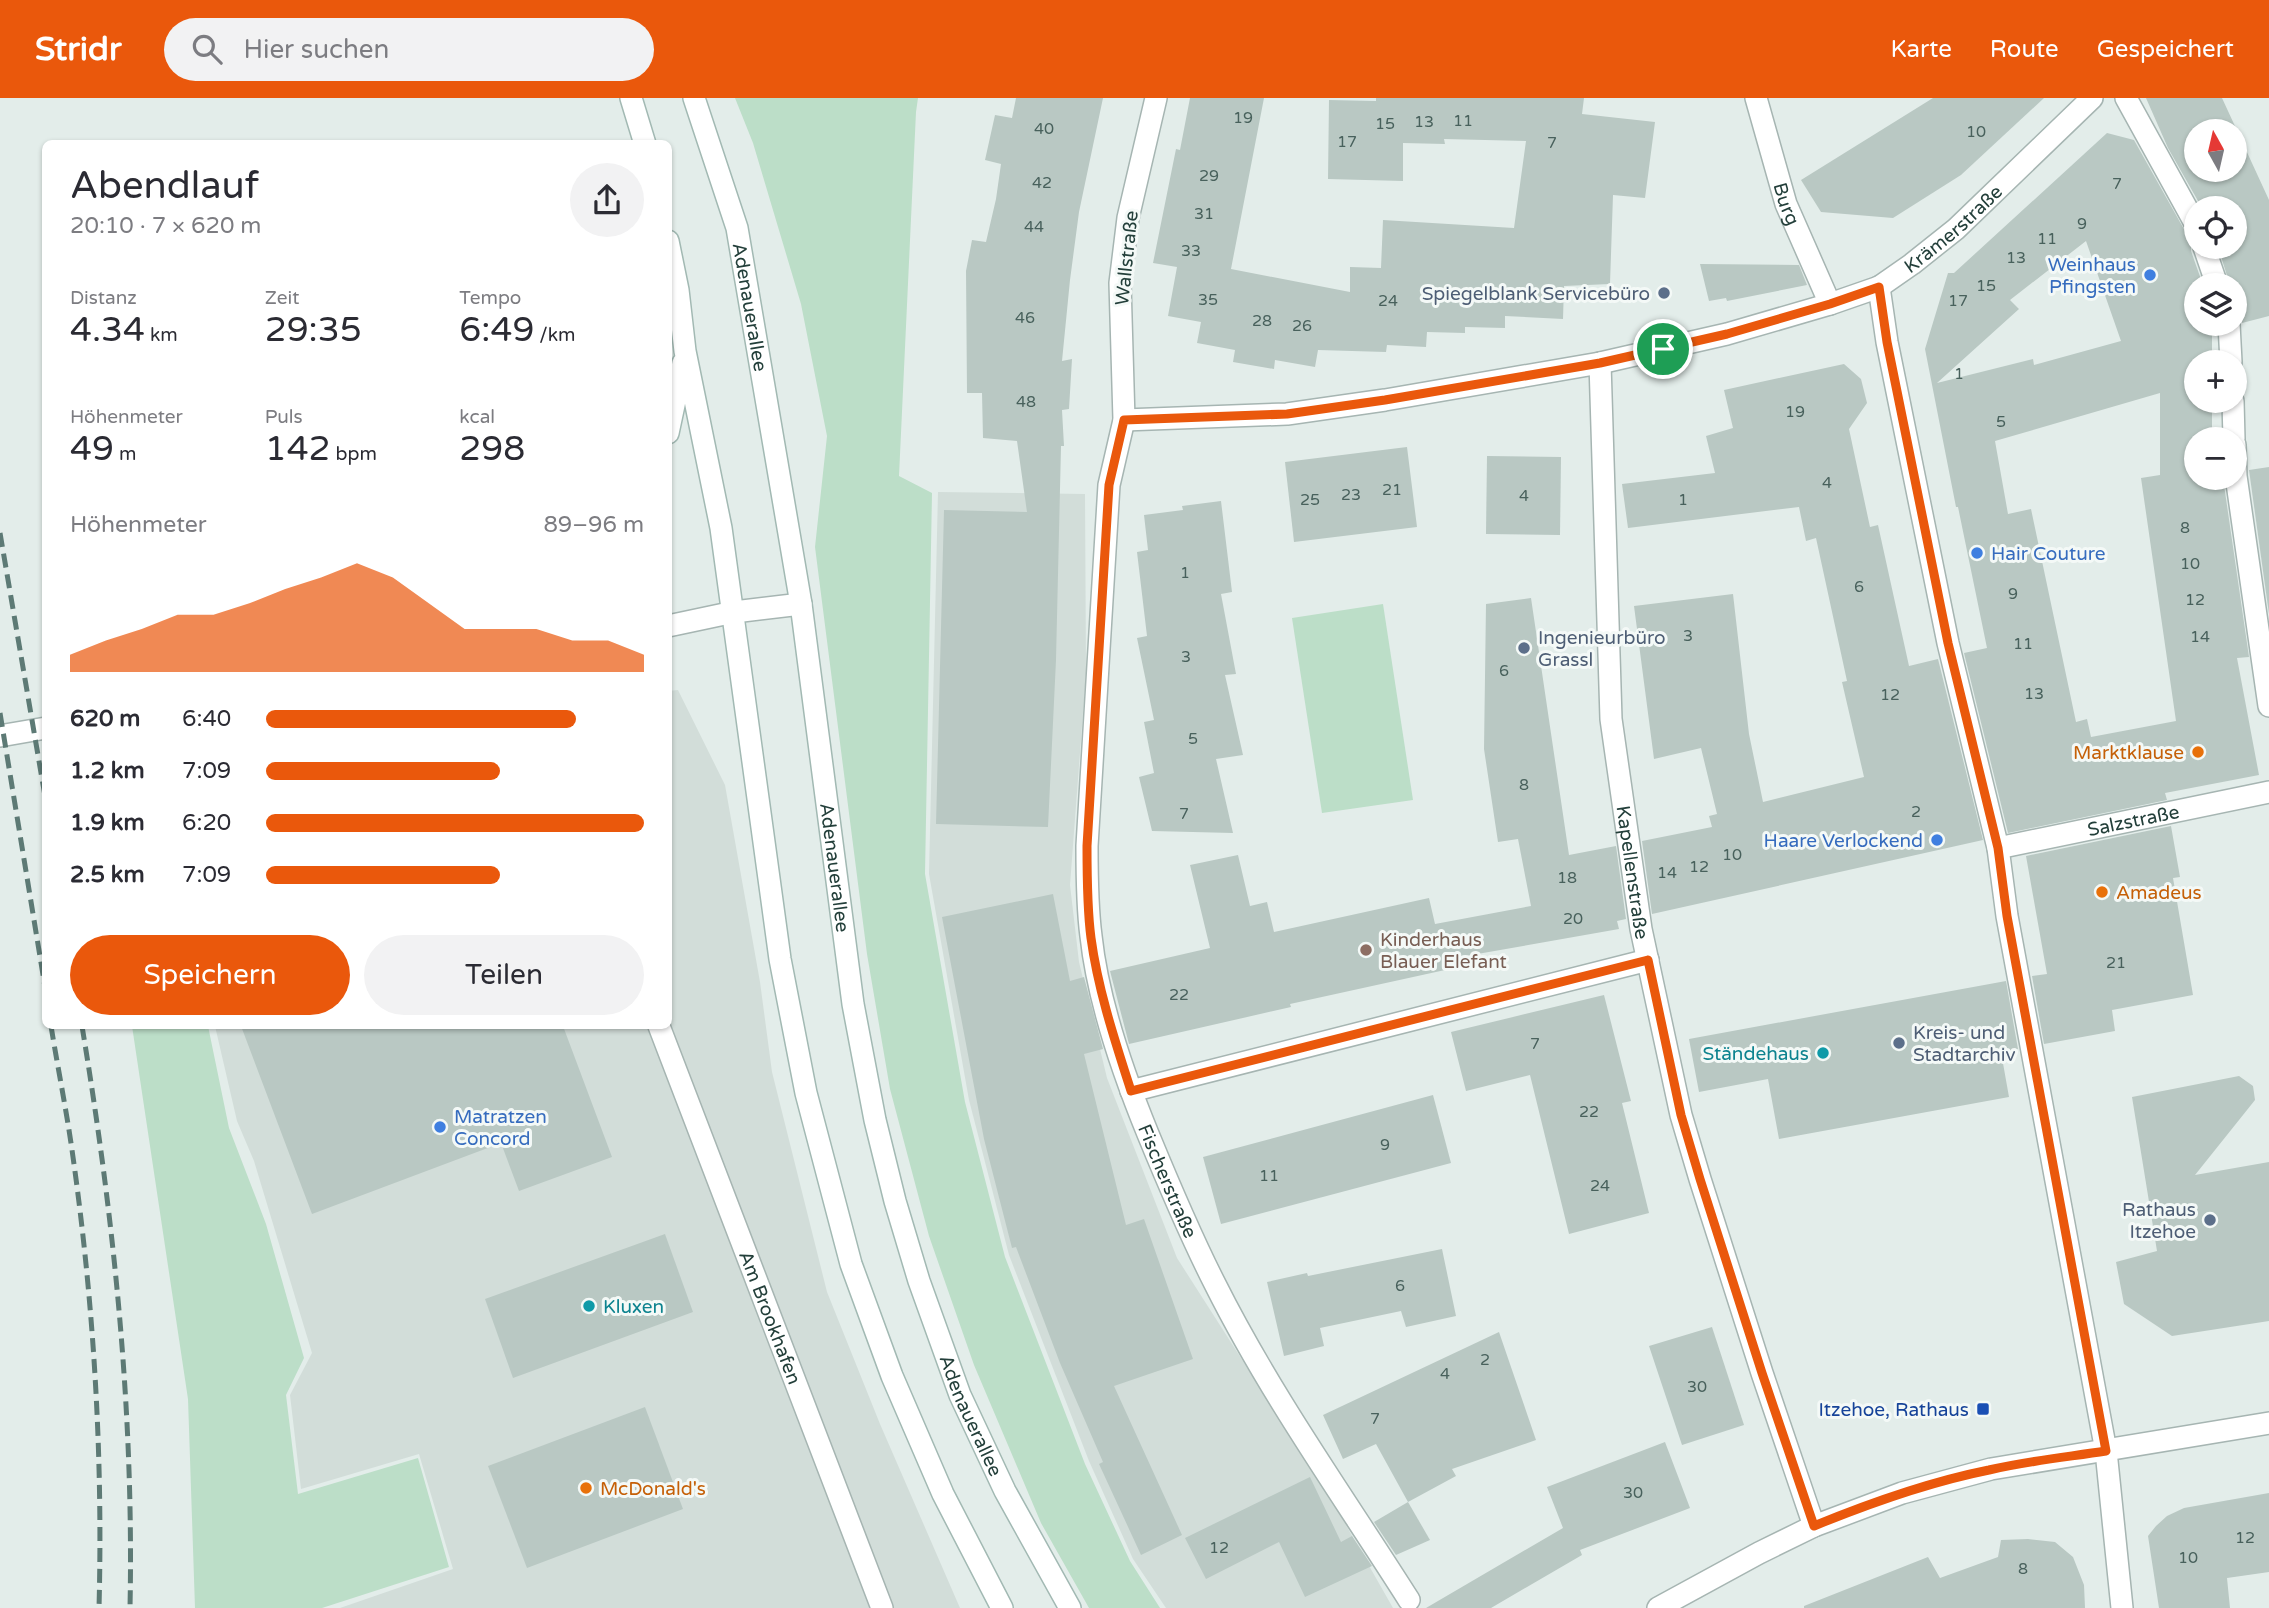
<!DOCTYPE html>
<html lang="de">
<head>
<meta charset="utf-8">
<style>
	body { margin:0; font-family:"Varela Round",sans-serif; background:#f2f2f3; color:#2b2b33; height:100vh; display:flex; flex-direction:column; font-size:26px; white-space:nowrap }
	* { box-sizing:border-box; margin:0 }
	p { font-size:23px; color:#7c7c81 }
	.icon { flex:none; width:38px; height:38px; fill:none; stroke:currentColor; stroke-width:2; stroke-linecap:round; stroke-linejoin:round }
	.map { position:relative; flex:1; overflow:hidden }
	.drawer { position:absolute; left:42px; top:42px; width:630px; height:889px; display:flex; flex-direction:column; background:#fff; border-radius:10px; box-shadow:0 2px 5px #0004 }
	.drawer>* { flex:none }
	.needle { width:46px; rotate:352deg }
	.fabs { position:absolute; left:2184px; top:21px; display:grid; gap:14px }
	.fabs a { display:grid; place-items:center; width:63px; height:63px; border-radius:50%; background:#fff; box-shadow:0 2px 5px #0004; font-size:35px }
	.pin { position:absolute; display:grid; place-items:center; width:60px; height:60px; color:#fff; margin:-30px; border:4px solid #fff; border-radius:50%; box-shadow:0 2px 7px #0007 }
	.round { display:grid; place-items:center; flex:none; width:74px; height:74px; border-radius:37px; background:#f2f2f3 }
	.summary { display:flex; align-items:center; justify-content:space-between; height:119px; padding:0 28px }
	h1 { font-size:38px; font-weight:600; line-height:52px }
	.metrics { display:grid; grid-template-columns:repeat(3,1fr); gap:10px; height:119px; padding:7px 28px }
	.metrics div { display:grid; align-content:center }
	.metrics b { font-size:35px; font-weight:600 }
	.metrics small { font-size:19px; font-weight:400 }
	.metrics p { font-size:19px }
	.chart { height:196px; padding:14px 28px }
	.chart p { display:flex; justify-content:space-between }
	.chart svg { width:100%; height:126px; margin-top:7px; fill:#ea580c; opacity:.7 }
	.primary-button { display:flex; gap:14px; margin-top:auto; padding:14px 28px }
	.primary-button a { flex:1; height:80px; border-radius:42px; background:#ea580c; color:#fff; font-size:28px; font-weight:600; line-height:80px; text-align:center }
	.primary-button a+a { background:#f2f2f3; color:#2b2b33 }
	ul { padding:0 28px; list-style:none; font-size:23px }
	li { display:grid; grid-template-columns:112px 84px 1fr; align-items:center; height:52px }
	li i { height:18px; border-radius:9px; background:#ea580c }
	header { display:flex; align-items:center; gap:42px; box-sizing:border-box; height:98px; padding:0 35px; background:#ea580c; color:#fff }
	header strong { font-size:33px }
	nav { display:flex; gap:38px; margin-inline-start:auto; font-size:24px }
	.search { width:490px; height:63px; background:#f2f2f3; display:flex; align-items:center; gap:18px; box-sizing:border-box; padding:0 24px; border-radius:38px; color:#7c7c81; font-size:26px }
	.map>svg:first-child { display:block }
	.built { fill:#d2ddd9 }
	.green { fill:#bcdec8 }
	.building { fill:#b9c8c3; fill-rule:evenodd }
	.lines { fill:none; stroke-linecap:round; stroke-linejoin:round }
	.minor-casing { stroke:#a6b5b2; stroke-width:24 }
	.tertiary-casing { stroke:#a6b5b2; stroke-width:24 }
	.secondary-casing { stroke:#a2b9b3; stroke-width:24 }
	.minor { stroke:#fff; stroke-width:21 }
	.tertiary { stroke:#fff; stroke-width:21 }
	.secondary { stroke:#fff; stroke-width:21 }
	.rail { stroke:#5d7a75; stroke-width:5; stroke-dasharray:14 7; stroke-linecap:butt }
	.route-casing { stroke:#fff; stroke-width:14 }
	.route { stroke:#ea580c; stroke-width:9 }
	.shop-dot { fill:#3f7fe0; stroke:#f4f9f7; stroke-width:2.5 }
	.service-dot { fill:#5c6f8a; stroke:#f4f9f7; stroke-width:2.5 }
	.food-dot { fill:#e8710a; stroke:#f4f9f7; stroke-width:2.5 }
	.education-dot { fill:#8d6e63; stroke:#f4f9f7; stroke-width:2.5 }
	.culture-dot { fill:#0f9aa8; stroke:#f4f9f7; stroke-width:2.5 }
	.transit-dot { fill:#1a4fb4; stroke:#f4f9f7; stroke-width:2.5 }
	.labels { text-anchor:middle; stroke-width:6; stroke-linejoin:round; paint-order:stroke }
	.number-label { font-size:16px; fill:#48615c }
	.street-label { font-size:19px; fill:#233f3a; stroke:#f4f9f7 }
	.shop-label { font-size:19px; fill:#366cbe; stroke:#f4f9f7; text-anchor:end }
	.service-label { font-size:19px; fill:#4e5e75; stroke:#f4f9f7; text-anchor:end }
	.food-label { font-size:19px; fill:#c56008; stroke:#f4f9f7; text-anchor:start }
	.education-label { font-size:19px; fill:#785e54; stroke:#f4f9f7; text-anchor:start }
	.culture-label { font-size:19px; fill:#0d838f; stroke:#f4f9f7; text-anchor:end }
	.transit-label { font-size:19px; fill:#164399; stroke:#f4f9f7; text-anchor:end }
</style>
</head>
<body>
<header>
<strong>Stridr</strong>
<div class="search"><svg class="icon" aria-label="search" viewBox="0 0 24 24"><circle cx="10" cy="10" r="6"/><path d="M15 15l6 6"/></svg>Hier suchen</div>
<nav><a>Karte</a><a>Route</a><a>Gespeichert</a></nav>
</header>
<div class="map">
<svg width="2269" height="1510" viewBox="0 0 2269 1510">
	<rect width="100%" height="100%" fill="#e3edea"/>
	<!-- built -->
	<g class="built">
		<polygon points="938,394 1085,396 1086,575 1070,787 1079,864 1107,980 1177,1160 1330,1399 1393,1510 1166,1510 1133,1461 1089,1363 1009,1157 969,1002 929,776"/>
		<polygon points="678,592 725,687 760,884 772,974 827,1194 880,1326 960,1510 340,1510 453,1471 419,1356 301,1391 290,1297 312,1255 254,1063 237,1023 215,928 668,928 668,593"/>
	</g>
	<!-- green -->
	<g class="green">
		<polygon points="735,0 918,0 916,14 899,378 932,395 925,776 965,1004 1005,1159 1085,1366 1130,1463 1160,1510 1089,1510 1041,1425 974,1267 929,1138 890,991 867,856 815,449 827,338 801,206 753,45"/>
		<polygon points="1383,506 1413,702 1322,715 1292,520"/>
		<polygon points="132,928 208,928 229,1030 266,1126 304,1260 286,1297 298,1396 418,1360 449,1469 322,1510 195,1510 188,1301"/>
	</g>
	<!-- building -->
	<g class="building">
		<polygon points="1016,0 1103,0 1079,114 1070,182 1062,263 1072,261 1069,311 1062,312 1064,348 1061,348 1056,562 1048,729 936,726 944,412 1027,414 1017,343 983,340 982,295 967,295 966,173 972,142 986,144 996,101 1001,66 985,62 995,17 1012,20"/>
		<polygon points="1190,0 1264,0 1231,171 1350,194 1350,169 1381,170 1383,122 1514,130 1526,43 1444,41 1445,46 1403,45 1403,83 1328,81 1329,2 1376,3 1376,0 1584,0 1582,16 1655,24 1645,100 1613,97 1610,186 1564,188 1563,221 1505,218 1505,230 1465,229 1465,235 1427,234 1426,249 1387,247 1386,254 1318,252 1315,269 1275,262 1274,271 1233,264 1235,252 1197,245 1201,224 1168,218 1177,169 1153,165 1176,51 1180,52"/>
		<polygon points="1933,0 2044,0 1961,77 1893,120 1821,114 1801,82"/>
		<path d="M2146,0h76l47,102v116l-27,7 -2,-7 -5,-4v-27h-5l-12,-38h17v-39h-33l-34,-60zM2196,33h39v39h-39z"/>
		<path d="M2107,35l27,7 51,91 10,7 -4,6v7l12,34h-7v39h20v7l-4,1v30h-16v39h16v38h-16v39h27l26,179 -12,1 22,117 -94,18 2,7 -159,33 -44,-180 23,-5 -29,-141h-2l-31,-158 23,-76h6zM2086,143l35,100 -87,24 -1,-6 -96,24 82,-74 -9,-9zM2160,295v82l-19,3 35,243 -85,16 -4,-18 -11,3 -45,-213 -23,5 -13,-73z"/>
		<polygon points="1700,166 1799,167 1807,187 1727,203 1726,200 1709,203"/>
		<polygon points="1844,266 1861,281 1867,305 1849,331 1870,429 1878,427 1909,568 1938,561 1983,742 1652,816 1642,743 1712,729 1709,718 1717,716 1701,650 1654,661 1634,508 1733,496 1749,636 1763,704 1864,679 1842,584 1847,583 1816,440 1806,443 1799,409 1628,430 1622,386 1715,375 1706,338 1733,330 1724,292"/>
		<polygon points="1407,349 1417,429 1294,444 1285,364"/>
		<polygon points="1487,358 1561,359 1560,437 1486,436"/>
		<polygon points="2269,369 2269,516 2249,372"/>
		<polygon points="1221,403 1232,494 1221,496 1236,576 1225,577 1243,657 1216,661 1233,735 1152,733 1139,679 1154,675 1144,624 1154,622 1137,540 1147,538 1137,454 1148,452 1144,417 1183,412 1182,408"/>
		<polygon points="1531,500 1569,757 1616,748 1626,821 1617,823 1619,831 1443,862 1445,872 1290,906 1291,909 1129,946 1110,873 1210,850 1190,767 1238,757 1250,808 1267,804 1274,834 1429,800 1435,826 1531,808 1518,741 1498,744 1484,651 1486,506"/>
		<polygon points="2171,728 2180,779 2173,780 2193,897 2112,912 2115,933 2044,946 2032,878 2047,876 2026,758"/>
		<polygon points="1053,796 1070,883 1084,879 1103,951 1084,956 1126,1127 1144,1121 1193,1261 1114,1288 1182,1437 1141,1457 1099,1366 1103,1364 1060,1265 1016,1149 1012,1150 984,1041 942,819"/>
		<polygon points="2006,883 2018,951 2001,954 2009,999 1779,1041 1768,981 1699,994 1689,941"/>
		<polygon points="1604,897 1631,1003 1622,1005 1649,1115 1569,1136 1530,977 1466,993 1451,934"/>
		<polygon points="241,928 563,928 612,1059 519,1093 501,1045 312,1116"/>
		<polygon points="2239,978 2253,988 2255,1002 2195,1077 2269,1064 2269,1223 2172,1238 2124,1206 2116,1164 2157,1153 2132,999"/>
		<polygon points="1433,997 1451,1065 1221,1126 1203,1059"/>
		<polygon points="665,1136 693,1214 513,1280 485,1201"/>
		<polygon points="1442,1151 1456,1218 1406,1229 1401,1213 1320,1230 1324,1248 1284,1258 1267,1184 1307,1175 1308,1178"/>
		<polygon points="1712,1229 1744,1327 1682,1347 1649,1248"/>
		<polygon points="1499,1234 1536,1342 1452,1371 1456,1378 1408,1404 1376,1346 1343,1361 1323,1317"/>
		<polygon points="645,1309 683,1411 527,1470 488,1368"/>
		<polygon points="1665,1344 1690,1410 1580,1452 1582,1457 1491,1510 1426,1510 1563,1430 1547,1389"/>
		<polygon points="1310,1379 1341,1444 1352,1438 1372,1468 1305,1499 1279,1444 1206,1481 1185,1440"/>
		<polygon points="2269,1395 2269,1474 2227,1480 2230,1510 2159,1510 2148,1438 2156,1428 2167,1418 2184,1410"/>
		<polygon points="1408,1404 1430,1442 1396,1457 1374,1424"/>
		<polygon points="2028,1441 2055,1444 2073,1459 2084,1487 2085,1510 1804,1510 1804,1508 1928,1459 1940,1480 1998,1459 2001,1442"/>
	</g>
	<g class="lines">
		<defs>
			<g id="minor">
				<path id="s1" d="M1156,0l-28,120 -8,65 4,137 -15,65 -22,361c0,30 0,60 4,90 7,66 32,137 57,198 21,51 42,101 67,150 55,110 128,212 194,316"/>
				<path id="s2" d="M1756,0l30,106 44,100"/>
				<polyline points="2126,0 2196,127"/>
				<polyline points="2204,149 2217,187"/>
				<polyline points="1879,189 1887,244 1948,545 1998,750 2007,818 2106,1353 2122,1510"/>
				<polyline points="2229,226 2231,264"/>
				<path id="s3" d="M1600,265l11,356 30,210 40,186 19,64 62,194 52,153"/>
				<polyline points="2233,303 2234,341"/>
				<path id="s4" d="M1124,322l163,-6 98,-14 215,-37 127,-29 103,-30 49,-17 33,-23 44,-35 136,-131"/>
				<polyline points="2235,347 2236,378 2269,608"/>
				<path id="s5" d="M1998,750l271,-56"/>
				<path id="s6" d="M659,928l223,582"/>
				<polyline points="1131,993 1648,862"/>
			</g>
			<g id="tertiary">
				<polyline points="668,528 734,514 801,506"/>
				<polyline points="0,638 46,630"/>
				<polyline points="1658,1510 1759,1455 1814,1428 1902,1395 1991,1371 2269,1325"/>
			</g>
			<g id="secondary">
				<polyline points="631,0 645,46"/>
				<path id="s7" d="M694,0l43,130 64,376 52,400 22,116 20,81 24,80 41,114 45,96 65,117"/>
				<polyline points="668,143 678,192 685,253 721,430 780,861 806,995 851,1166 892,1278 943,1396 1002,1510"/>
				<polyline points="668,335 683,265"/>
			</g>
		</defs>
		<!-- minor casing -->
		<use href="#minor" class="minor-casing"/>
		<!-- tertiary casing -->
		<use href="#tertiary" class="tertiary-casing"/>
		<!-- secondary casing -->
		<use href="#secondary" class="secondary-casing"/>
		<!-- minor -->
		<use href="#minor" class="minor"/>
		<!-- tertiary -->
		<use href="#tertiary" class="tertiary"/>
		<!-- secondary -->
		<use href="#secondary" class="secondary"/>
		<!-- rail -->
		<g class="rail">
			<polyline points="0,435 46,704"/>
			<polyline points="0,615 46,895"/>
			<path d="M51,928c7,43 16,87 22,131 21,149 30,300 26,451"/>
			<path d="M82,928c32,193 52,386 48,582"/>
		</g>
	</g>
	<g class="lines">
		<defs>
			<path id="route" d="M1879,189l8,55 61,301 50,205 9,68 99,535c-39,6 -79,10 -117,19 -60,12 -119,33 -175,56l-52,-153 -62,-194 -19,-64 -33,-155 -517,131c-16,-50 -33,-101 -40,-153 -4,-30 -4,-61 -4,-92l22,-361 15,-65 163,-6 98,-14 215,-37 127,-29 103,-30z"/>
		</defs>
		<!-- route casing -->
		<use href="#route" class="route-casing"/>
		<!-- route -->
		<use href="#route" class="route"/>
	</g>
	<!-- markers -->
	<g class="shop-dot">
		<circle cx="2150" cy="177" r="7"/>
		<circle cx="1977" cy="455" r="7"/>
		<circle cx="1937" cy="742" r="7"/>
		<circle cx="440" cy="1029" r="7"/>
	</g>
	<g class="service-dot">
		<circle cx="1664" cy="195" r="7"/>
		<circle cx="1524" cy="550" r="7"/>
		<circle cx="1899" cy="945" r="7"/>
		<circle cx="2210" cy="1122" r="7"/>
	</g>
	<g class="food-dot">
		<circle cx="2198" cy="654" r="7"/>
		<circle cx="2102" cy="794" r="7"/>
		<circle cx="586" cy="1390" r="7"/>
	</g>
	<circle class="education-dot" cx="1366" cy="852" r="7"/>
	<g class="culture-dot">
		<circle cx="1823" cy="955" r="7"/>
		<circle cx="589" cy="1208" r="7"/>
	</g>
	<rect class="transit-dot" x="1976" y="1304" width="14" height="14" rx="3.5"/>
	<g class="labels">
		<!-- number labels -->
		<g class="number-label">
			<text x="1243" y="25">19</text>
			<text x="1463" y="28">11</text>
			<text x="1424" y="29">13</text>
			<text x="1385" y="31">15</text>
			<text x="1044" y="36">40</text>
			<text x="1976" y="39">10</text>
			<text x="1347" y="49">17</text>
			<text x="1552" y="50">7</text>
			<text x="1209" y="83">29</text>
			<text x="1042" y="90">42</text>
			<text x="2117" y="91">7</text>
			<text x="1204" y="121">31</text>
			<text x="2082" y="131">9</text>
			<text x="1034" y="134">44</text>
			<text x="2047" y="146">11</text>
			<text x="1191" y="158">33</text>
			<text x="2016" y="165">13</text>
			<text x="1986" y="193">15</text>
			<text x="1208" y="207">35</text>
			<text x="1388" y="208">24</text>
			<text x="1958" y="208">17</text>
			<text x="1025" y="225">46</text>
			<text x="1262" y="228">28</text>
			<text x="1302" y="233">26</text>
			<text x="1959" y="281">1</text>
			<text x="1026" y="309">48</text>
			<text x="1795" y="319">19</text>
			<text x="2001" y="329">5</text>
			<text x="1827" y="390">4</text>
			<text x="1392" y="397">21</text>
			<text x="1351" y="402">23</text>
			<text x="1524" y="403">4</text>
			<text x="1310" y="407">25</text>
			<text x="1683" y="407">1</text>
			<text x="2185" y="435">8</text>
			<text x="2190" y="471">10</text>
			<text x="1185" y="480">1</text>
			<text x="1859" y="494">6</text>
			<text x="2013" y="501">9</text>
			<text x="2195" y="507">12</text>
			<text x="1688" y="543">3</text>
			<text x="2200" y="544">14</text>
			<text x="2023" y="551">11</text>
			<text x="1186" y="564">3</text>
			<text x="1504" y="578">6</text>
			<text x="2034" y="601">13</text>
			<text x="1890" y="602">12</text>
			<text x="1193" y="646">5</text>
			<text x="1524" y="692">8</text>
			<text x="1916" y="719">2</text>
			<text x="1184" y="721">7</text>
			<text x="1732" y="762">10</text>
			<text x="1699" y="774">12</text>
			<text x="1667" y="780">14</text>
			<text x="1567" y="785">18</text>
			<text x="1573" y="826">20</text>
			<text x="2116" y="870">21</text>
			<text x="1179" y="902">22</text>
			<text x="1535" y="951">7</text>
			<text x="1589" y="1019">22</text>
			<text x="1385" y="1052">9</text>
			<text x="1269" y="1083">11</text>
			<text x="1600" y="1093">24</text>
			<text x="1400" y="1193">6</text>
			<text x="1485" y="1267">2</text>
			<text x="1445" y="1281">4</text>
			<text x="1697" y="1294">30</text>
			<text x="1375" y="1326">7</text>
			<text x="1633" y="1400">30</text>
			<text x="2245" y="1445">12</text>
			<text x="1219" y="1455">12</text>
			<text x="2188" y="1465">10</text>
			<text x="2023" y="1476">8</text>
		</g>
		<!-- street labels -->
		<g class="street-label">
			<text dy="7" stroke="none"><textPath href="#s2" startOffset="110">Burg</textPath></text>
			<text dy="7" stroke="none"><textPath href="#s4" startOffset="864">Krämerstraße</textPath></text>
			<text transform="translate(1126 160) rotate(-84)" y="7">Wallstraße</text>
			<text dy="7" stroke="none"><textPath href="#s7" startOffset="217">Adenauerallee</textPath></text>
			<text dy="7" stroke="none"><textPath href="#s5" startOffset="138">Salzstraße</textPath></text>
			<text dy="7" stroke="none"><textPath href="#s7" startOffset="784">Adenauerallee</textPath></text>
			<text dy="7" stroke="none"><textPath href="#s3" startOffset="511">Kapellenstraße</textPath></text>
			<text dy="7" stroke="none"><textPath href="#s1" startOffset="1102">Fischerstraße</textPath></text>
			<text dy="7" stroke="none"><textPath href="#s6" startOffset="312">Am Brookhafen</textPath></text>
			<text dy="7" stroke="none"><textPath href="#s7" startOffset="1351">Adenauerallee</textPath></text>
		</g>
		<!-- shop labels -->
		<g class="shop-label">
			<text x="2136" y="173">Weinhaus<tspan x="2136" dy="22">Pfingsten</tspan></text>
			<text x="1991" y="462" text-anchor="start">Hair Couture</text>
			<text x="1923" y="749">Haare Verlockend</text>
			<text x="454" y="1025" text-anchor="start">Matratzen<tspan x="454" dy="22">Concord</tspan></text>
		</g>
		<!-- service labels -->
		<g class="service-label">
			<text x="1650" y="202">Spiegelblank Servicebüro</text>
			<text x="1538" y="546" text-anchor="start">Ingenieurbüro<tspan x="1538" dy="22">Grassl</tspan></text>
			<text x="1913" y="941" text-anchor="start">Kreis- und<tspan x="1913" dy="22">Stadtarchiv</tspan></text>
			<text x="2196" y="1118">Rathaus<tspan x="2196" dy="22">Itzehoe</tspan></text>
		</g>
		<!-- food labels -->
		<g class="food-label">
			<text x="2184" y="661" text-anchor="end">Marktklause</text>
			<text x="2116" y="801">Amadeus</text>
			<text x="600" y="1397">McDonald's</text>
		</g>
		<!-- education labels -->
		<g class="education-label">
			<text x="1380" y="848">Kinderhaus<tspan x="1380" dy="22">Blauer Elefant</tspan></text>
		</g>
		<!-- culture labels -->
		<g class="culture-label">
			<text x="1809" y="962">Ständehaus</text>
			<text x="603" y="1215" text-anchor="start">Kluxen</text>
		</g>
		<!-- transit labels -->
		<g class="transit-label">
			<text x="1969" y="1318">Itzehoe, Rathaus</text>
		</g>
	</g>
</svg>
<div class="fabs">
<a><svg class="needle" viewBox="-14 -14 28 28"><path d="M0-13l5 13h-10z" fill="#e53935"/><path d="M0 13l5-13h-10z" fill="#7c7c81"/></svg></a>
<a><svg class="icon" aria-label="locate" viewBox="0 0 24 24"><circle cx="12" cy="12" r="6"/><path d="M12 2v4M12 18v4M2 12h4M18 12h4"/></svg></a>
<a><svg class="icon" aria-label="layers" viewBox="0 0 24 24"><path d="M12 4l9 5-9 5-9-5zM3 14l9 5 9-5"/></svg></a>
<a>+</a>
<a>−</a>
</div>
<div class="pin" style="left:1663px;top:251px;background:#1e9e55"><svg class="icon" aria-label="arrive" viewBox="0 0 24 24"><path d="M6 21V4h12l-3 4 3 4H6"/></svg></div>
<section class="drawer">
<div class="summary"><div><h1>Abendlauf</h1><p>20:10 · 7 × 620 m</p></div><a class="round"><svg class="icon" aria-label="share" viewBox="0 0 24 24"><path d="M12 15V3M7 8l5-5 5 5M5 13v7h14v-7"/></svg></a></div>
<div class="metrics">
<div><p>Distanz</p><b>4.34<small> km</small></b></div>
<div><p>Zeit</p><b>29:35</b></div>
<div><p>Tempo</p><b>6:49<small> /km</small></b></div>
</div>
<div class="metrics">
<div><p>Höhenmeter</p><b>49<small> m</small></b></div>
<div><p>Puls</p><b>142<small> bpm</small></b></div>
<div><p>kcal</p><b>298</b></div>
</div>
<div class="chart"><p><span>Höhenmeter</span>89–96 m</p>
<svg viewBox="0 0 160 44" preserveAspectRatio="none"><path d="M0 44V38L10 33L20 29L30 24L40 24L50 20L60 15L70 11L80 6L90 11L100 20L110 29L120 29L130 29L140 33L150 33L160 38V44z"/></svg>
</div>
<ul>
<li><b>620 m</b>6:40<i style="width:82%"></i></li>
<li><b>1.2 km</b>7:09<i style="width:62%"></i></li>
<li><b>1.9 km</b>6:20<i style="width:100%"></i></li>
<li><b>2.5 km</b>7:09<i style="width:62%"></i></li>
</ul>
<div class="primary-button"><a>Speichern</a><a>Teilen</a></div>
</section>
</div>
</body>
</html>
